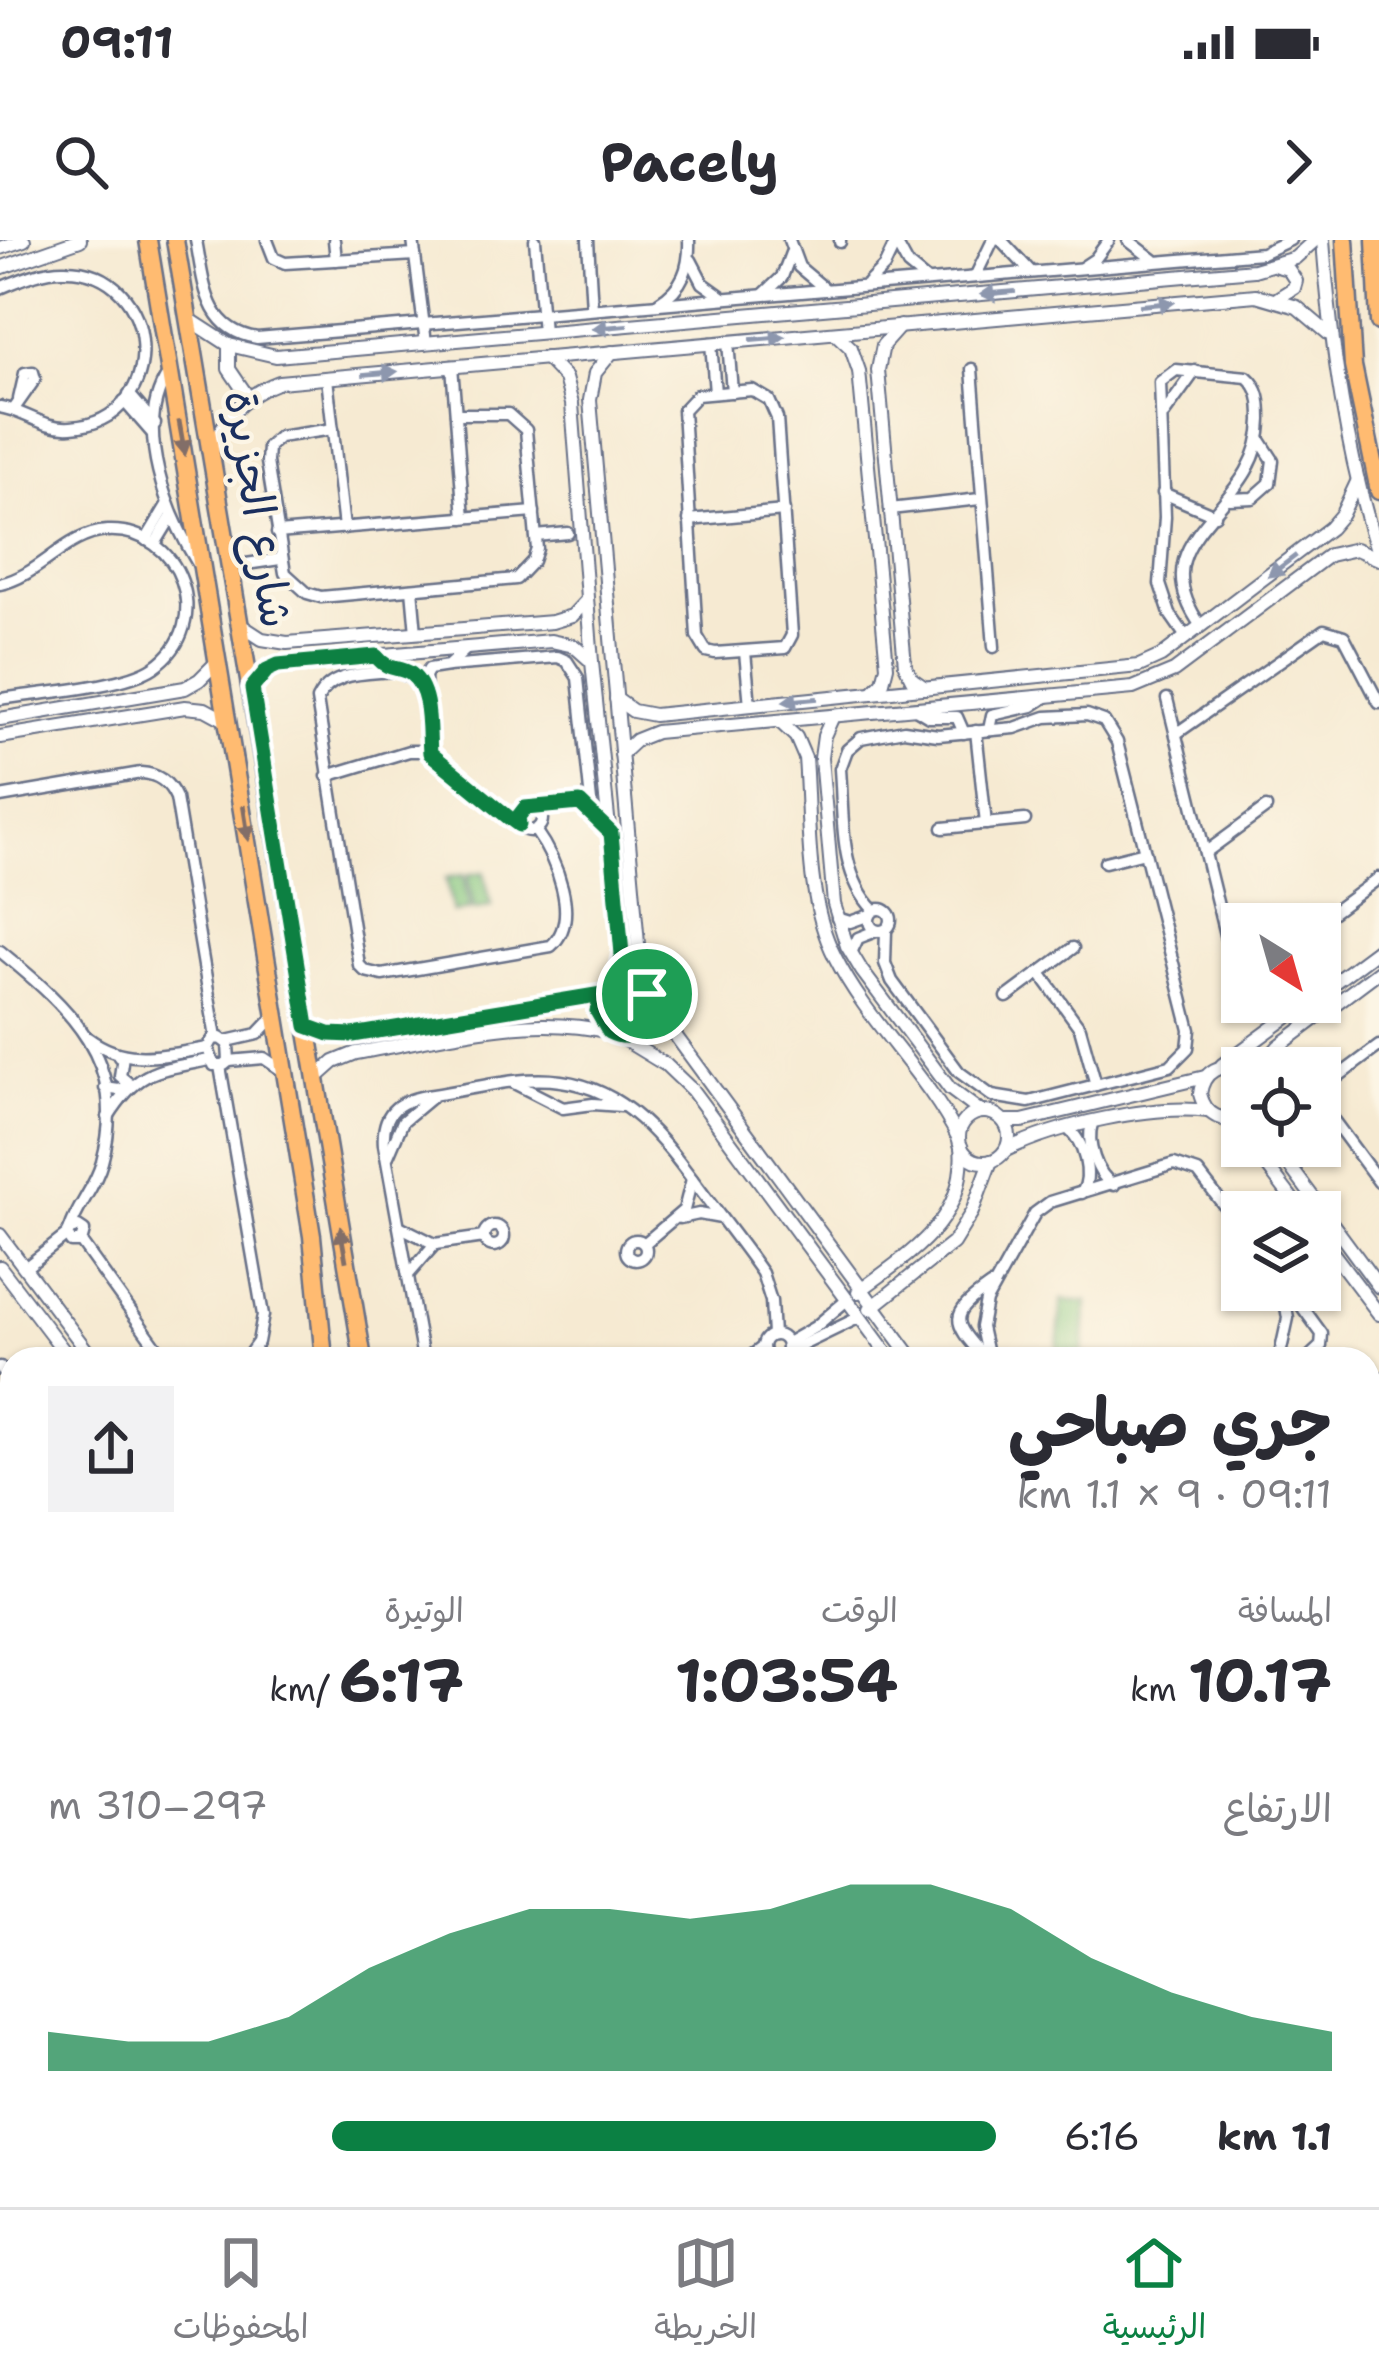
<!DOCTYPE html>
<html lang="ar">
<head>
<meta charset="utf-8">
<style>
	body { margin:0; font-family:"Shantell Sans","Playpen Sans Arabic",sans-serif; background:#f2f2f3; color:#2b2b33; direction:rtl; height:100vh; display:flex; flex-direction:column; font-size:45px; white-space:nowrap }
	* { box-sizing:border-box; margin:0 }
	p { font-size:39px; color:#7c7c81 }
	.icon { flex:none; width:66px; height:66px; fill:none; stroke:currentColor; stroke-width:2; stroke-linecap:round; stroke-linejoin:round }
	.map { position:relative; flex:1; overflow:hidden; direction:ltr }
	.panel { position:absolute; left:0px; top:1107px; width:1380px; height:861px; display:flex; flex-direction:column; background:#fff; border-radius:36px 36px 0 0; box-shadow:0 3px 9px #0004; direction:rtl }
	.panel>* { flex:none }
	.needle { width:78px; rotate:143deg }
	.fabs { position:absolute; left:1221px; top:663px; display:grid; gap:24px }
	.fabs a { display:grid; place-items:center; width:120px; height:120px; border-radius:0px; background:#fff; box-shadow:0 3px 9px #0004; font-size:60px }
	.pin { position:absolute; display:grid; place-items:center; width:102px; height:102px; color:#fff; margin:-51px; border:6px solid #fff; border-radius:50%; box-shadow:0 3px 12px #0007 }
	.round { display:grid; place-items:center; flex:none; width:126px; height:126px; border-radius:0px; background:#f2f2f3 }
	.head { display:flex; align-items:center; justify-content:space-between; height:204px; padding:0 48px }
	h1 { font-size:66px; font-weight:700; line-height:90px }
	.metrics { display:grid; grid-template-columns:repeat(3,1fr); gap:18px; height:204px; padding:12px 48px }
	.metrics div { display:grid; align-content:center }
	.metrics b { font-size:60px; font-weight:700 }
	.metrics small { font-size:33px; font-weight:400 }
	.metrics p { font-size:33px }
	.chart { height:336px; padding:24px 48px }
	.chart p { display:flex; justify-content:space-between }
	.chart svg { width:100%; height:216px; margin-top:12px; fill:#0b8043; opacity:.7 }
	ul { padding:0 48px; list-style:none; font-size:39px }
	li { display:grid; grid-template-columns:192px 144px 1fr; align-items:center; height:90px }
	li i { height:30px; border-radius:15px; background:#0b8043 }
	.status { display:flex; justify-content:space-between; align-items:center; height:84px; padding:0 60px; background:#fff; direction:ltr }
	.status svg { height:33px; fill:currentColor }
	header { display:flex; justify-content:space-between; align-items:center; height:156px; padding:0 48px; background:#fff; font-size:54px; font-weight:700 }
	.tab-bar { display:flex; justify-content:space-around; align-items:center; height:168px; border-top:3px solid #e1e1e2; background:#fff; font-size:33px; color:#7c7c81 }
	.tab-bar a { display:grid; justify-items:center; gap:6px }
	.tab-bar .selected { color:#0b8043 }
	.map>svg:first-child { display:block }
	.green { fill:#86c880; stroke:#507c6f; stroke-width:3 }
	.lines { fill:none; stroke-linecap:round; stroke-linejoin:round }
	.minor-casing { stroke:#687087; stroke-width:15 }
	.tertiary-casing { stroke:#687087; stroke-width:16 }
	.primary-casing { stroke:#687087; stroke-width:21 }
	.minor { stroke:#fff; stroke-width:10 }
	.tertiary { stroke:#fff; stroke-width:12 }
	.primary { stroke:#ffbb71; stroke-width:16 }
	.oneway { fill:#8d97ae }
	.oneway2 { fill:#826e67 }
	.route-casing { stroke:#fff; stroke-width:24 }
	.route { stroke:#0b8043; stroke-width:15 }
	.labels { text-anchor:middle; stroke-width:9; stroke-linejoin:round; paint-order:stroke }
	.street-label { font-size:45px; fill:#1b2f5e; stroke:#fcf5e5 }
</style>
</head>
<body>
<div class="status"><b>09:11</b><svg viewBox="0 0 49 12"><path d="M0 12V9h3v3zM5 12V6h3v6zM10 12V3h3v9zM15 12V0h3v12zM26 1h20v11H26zM47 4h2v5h-2z"/></svg></div>
<header><svg class="icon" aria-label="forward" viewBox="0 0 24 24"><path d="M9 5l7 7-7 7"/></svg>Pacely<svg class="icon" aria-label="search" viewBox="0 0 24 24"><circle cx="10" cy="10" r="6"/><path d="M15 15l6 6"/></svg></header>
<div class="map">
<svg width="1379" height="1967" viewBox="0 0 1379 1967">
	<rect width="100%" height="100%" fill="#fcf5e5"/>
	<filter id="ink" filterUnits="userSpaceOnUse"><feTurbulence type="fractalNoise" baseFrequency=".00833" numOctaves="2"/><feDisplacementMap in="SourceGraphic" scale="24" xChannelSelector="R" yChannelSelector="G"/><feConvolveMatrix kernelMatrix="1 2 1 2 8 2 1 2 1" color-interpolation-filters="sRGB"/></filter>
	<filter id="wash" filterUnits="userSpaceOnUse"><feTurbulence type="fractalNoise" baseFrequency=".004" numOctaves="4" result="noise"/><feDisplacementMap in="SourceGraphic" scale="48" xChannelSelector="R" yChannelSelector="G"/><feGaussianBlur stdDeviation="2.7" result="paint"/><feColorMatrix in="noise" values="0 0 0 0 0 0 0 0 0 0 0 0 0 0 0 0 0 1.4 0 .05"/><feComposite in="paint" operator="in"/></filter>
	<g filter="url(#wash)">
		<rect width="100%" height="100%" fill="#f6ead2"/>
		<!-- green -->
		<g class="green">
			<polygon points="484,632 491,666 474,670 467,635"/>
			<polygon points="463,635 470,669 453,673 446,638"/>
			<polygon points="1062,1060 1087,1062 1083,1113 1057,1111"/>
		</g>
	</g>
	<g filter="url(#ink)">
		<g class="lines">
			<defs>
				<g id="minor">
					<path d="M196,0c8,43 9,90 61,98l1005,-85 28,-13"/>
					<polyline points="267,0 274,18 285,23 415,15"/>
					<polyline points="334,0 336,20"/>
					<polyline points="413,0 426,103"/>
					<polyline points="535,0 543,92"/>
					<polyline points="588,0 592,69"/>
					<polyline points="789,0 799,27 824,48"/>
					<polyline points="840,0 840,2"/>
					<polyline points="1001,0 1031,32"/>
					<polyline points="1128,0 1154,20"/>
					<polyline points="896,3 908,25 925,39"/>
					<polyline points="691,20 703,43 724,58"/>
					<polyline points="1083,27 1095,19 1109,0"/>
					<polyline points="975,37 993,0"/>
					<polyline points="868,43 884,27 896,2"/>
					<path d="M0,48c20,-8 41,-18 63,-18 101,-2 108,151 8,157 -28,2 -46,-16 -71,-20"/>
					<polyline points="764,54 782,37 791,13"/>
					<path d="M659,62c24,-14 31,-35 30,-62"/>
					<polyline points="728,101 732,152"/>
					<polyline points="711,103 715,153"/>
					<polyline points="452,126 464,278"/>
					<polyline points="972,129 994,407"/>
					<path d="M168,134c-36,54 0,141 30,190"/>
					<polyline points="327,138 344,288"/>
					<polygon points="752,150 769,160 777,178 792,395 785,408 715,413 706,411 697,396 683,170 697,155"/>
					<polyline points="129,154 155,184"/>
					<polyline points="124,161 152,193"/>
					<polyline points="14,169 35,139 33,132 25,133 19,159"/>
					<polyline points="1164,174 1195,131"/>
					<polyline points="333,189 279,197 268,207 267,222 285,333 307,353 321,357 516,339 533,321 537,309 526,190 508,174 456,174"/>
					<polyline points="1163,253 1215,275"/>
					<polyline points="1230,259 1253,258 1270,243 1273,220 1260,200"/>
					<polyline points="890,269 980,259"/>
					<polyline points="689,280 784,271"/>
					<polyline points="277,293 534,272"/>
					<polyline points="536,296 568,293"/>
					<polyline points="146,300 167,265"/>
					<polyline points="155,304 172,276"/>
					<polyline points="246,324 280,319"/>
					<path d="M0,344c41,-9 65,-50 107,-53 74,-4 110,93 47,136 -29,20 -116,26 -154,32"/>
					<polyline points="412,349 416,393"/>
					<path d="M1186,397l-16,-23 -10,-30 5,-67 -5,-135 16,-12 71,7c13,11 14,25 14,43 -1,93 -126,113 -60,206"/>
					<polyline points="745,412 750,465"/>
					<path d="M376,416c19,22 28,9 48,36"/>
					<polyline points="448,426 558,417 567,421 578,438 592,571"/>
					<path d="M394,431c-29,3 -63,0 -77,29l42,265 6,6 17,4 169,-29c31,-28 4,-88 -16,-116"/>
					<polyline points="1167,459 1231,719 1242,728"/>
					<polyline points="914,468 929,477 957,477 964,493"/>
					<polyline points="989,490 992,475 1032,466 1046,457"/>
					<polyline points="976,491 986,584"/>
					<polyline points="1177,493 1324,390 1344,396 1379,463"/>
					<polyline points="429,513 425,436 429,429 448,426 467,408"/>
					<polyline points="327,536 409,511 423,511 437,518 519,585"/>
					<path d="M0,557l141,-24c17,1 28,9 35,25l40,240"/>
					<circle cx="530" cy="579" r="12"/>
					<polyline points="533,567 580,563 609,590"/>
					<polyline points="943,588 1025,580"/>
					<polyline points="1206,612 1266,568"/>
					<polyline points="1105,622 1145,612"/>
					<circle cx="880" cy="680" r="11"/>
					<path d="M874,670c-36,-37 -30,-93 -34,-141l7,-19 14,-12 43,-8 34,5 77,-7 31,-11 41,-2 17,6 13,21 73,288 -2,18 -18,18 -141,36 -37,-6 -33,-24 -67,-91 -7,-18 1,-33"/>
					<polyline points="837,678 850,682 870,675"/>
					<polyline points="1317,684 1379,638"/>
					<path d="M0,711c70,57 130,110 102,211 -7,26 -25,44 -32,67"/>
					<polyline points="851,713 858,698 876,691"/>
					<polyline points="1040,733 1080,788 1096,845"/>
					<polyline points="1007,757 1073,708"/>
					<path d="M88,798c39,29 76,17 120,10l5,-9 7,-1 8,6 1,17 -5,4h-10l-6,-17"/>
					<polyline points="227,801 258,794 275,776"/>
					<polyline points="1379,806 1332,841 1325,859 1331,877 1379,942"/>
					<polyline points="229,821 264,818 286,833"/>
					<polyline points="220,826 263,1075 258,1102 246,1119"/>
					<polyline points="514,843 563,868 593,864 621,866"/>
					<polyline points="105,848 119,850 131,845 120,836 123,816 119,817"/>
					<path d="M108,877c30,-48 49,-47 102,-57"/>
					<path d="M1092,884c-6,18 4,51 22,61"/>
					<path d="M1068,889c16,12 25,47 14,64"/>
					<polyline points="388,916 403,881 433,856"/>
					<polyline points="680,978 699,974 721,978"/>
					<circle cx="494" cy="996" r="10"/>
					<polyline points="399,986 435,1004 484,997"/>
					<circle cx="636" cy="1010" r="10"/>
					<polyline points="81,1002 71,1002 67,995 70,989 78,987 84,991 81,1002 165,1119"/>
					<polyline points="645,1003 684,970 692,939"/>
					<polyline points="25,1028 67,995"/>
					<polyline points="408,1035 435,1004"/>
					<polyline points="1290,1050 1322,1094 1321,1106 1307,1119"/>
					<circle cx="775" cy="1107" r="12"/>
					<polyline points="787,1103 815,1087 847,1060"/>
					<polyline points="786,1113 860,1077"/>
					<path d="M984,1117c-33,-36 -35,-42 6,-71"/>
					<path d="M423,1119l-39,-214c-3,-36 18,-46 49,-50 42,-6 86,-20 128,-14 70,9 107,66 146,118 18,24 37,48 55,74l9,28 2,34"/>
					<polyline points="556,1119 559,1119"/>
					<polyline points="747,1119 763,1107"/>
					<polyline points="988,1119 981,1087 986,1061 1035,973 1050,962 1174,924 1198,932 1242,989"/>
					<polyline points="1279,1119 1288,1078 1283,1050"/>
					<polyline points="0,1127 4,1132"/>
					<polyline points="1368,1237 1379,1229"/>
					<polyline points="1368,1421 1379,1436"/>
					<polyline points="0,1668 12,1702"/>
					<polyline points="0,1889 12,1882"/>
					<polyline points="1368,1891 1379,1906"/>
					<polyline points="623,1956 631,1967"/>
					<polyline points="637,1956 647,1967"/>
					<polyline points="456,1967 459,1956"/>
					<polyline points="675,1967 703,1958"/>
					<polyline points="1088,1967 1103,1956"/>
				</g>
				<g id="tertiary">
					<path d="M1323,0c8,108 23,213 56,317"/>
					<polyline points="0,8 24,0"/>
					<polyline points="1277,26 1288,29 1296,41 1294,48 1278,58"/>
					<polyline points="0,28 80,0"/>
					<polyline points="192,81 229,105 276,116 1254,30 1295,18 1315,0"/>
					<polyline points="900,86 883,105 878,130 905,425 912,439 925,448"/>
					<polyline points="835,93 851,108 859,131 887,426 883,442 872,453"/>
					<polyline points="229,105 229,129 248,157"/>
					<polyline points="612,112 595,133 590,160 639,715 647,754"/>
					<polyline points="546,118 565,138 572,164 592,422 622,714 615,744"/>
					<path d="M213,209c11,-34 33,-55 66,-67l977,-87 41,12 32,27"/>
					<polyline points="242,386 262,399 287,403 552,382 572,376 586,361"/>
					<polyline points="252,448 267,430 289,423 551,401 574,406 592,422"/>
					<polyline points="616,459 633,471 654,475 1139,426 1161,416 1330,288 1342,274 1358,240"/>
					<polyline points="833,476 824,496 821,518 834,664 847,706 862,731 950,849 981,872"/>
					<polyline points="0,479 185,448 199,440 218,421"/>
					<path d="M779,481l17,16 9,21c5,64 0,141 30,199 33,66 91,116 124,182"/>
					<polyline points="0,497 185,467 205,469 227,481"/>
					<polyline points="621,514 636,500 656,492 1133,448 1174,431 1329,315 1356,309 1379,319"/>
					<circle cx="624" cy="770" r="27"/>
					<polyline points="1320,753 1379,709"/>
					<polyline points="650,761 913,1119"/>
					<polyline points="307,786 330,794 353,795 602,755"/>
					<polyline points="620,797 666,825 692,850 891,1119"/>
					<polyline points="1222,825 1308,762"/>
					<polyline points="1260,828 1279,806 1379,731"/>
					<path d="M1242,831c-21,-10 -39,0 -42,23 6,22 22,30 42,20"/>
					<path d="M316,838l18,-16 22,-9c82,-14 170,-41 253,-21"/>
					<circle cx="984" cy="897" r="25"/>
					<polyline points="1225,880 1242,895"/>
					<polyline points="1004,881 1022,881 1205,837"/>
					<polyline points="1252,906 1302,972"/>
					<polyline points="1275,906 1379,1047"/>
					<path d="M1006,910c50,-25 147,-46 202,-39"/>
					<polyline points="0,995 93,1119"/>
					<polyline points="1320,996 1379,1074"/>
					<polyline points="0,1027 70,1119"/>
					<path d="M858,1052c52,-39 110,-72 103,-146"/>
					<polyline points="870,1069 953,1003 972,972 991,921"/>
					<polyline points="1368,1147 1379,1138"/>
					<polyline points="1368,1178 1379,1169"/>
					<polyline points="0,1384 12,1375"/>
					<polyline points="0,1401 9,1417 5,1435"/>
					<polyline points="7,1430 12,1486"/>
					<polyline points="1368,1491 1379,1504"/>
					<polyline points="0,1498 12,1534"/>
					<polyline points="1368,1556 1379,1548"/>
					<polyline points="1368,1577 1379,1569"/>
					<polyline points="1368,1727 1379,1741"/>
					<polyline points="1368,1756 1379,1770"/>
					<polyline points="1368,1940 1379,1932"/>
					<polyline points="284,1956 292,1967"/>
					<polyline points="311,1956 319,1967"/>
					<polyline points="0,1958 12,1949"/>
					<polyline points="17,1967 32,1956"/>
					<polyline points="690,1967 705,1956"/>
					<polyline points="715,1967 729,1956"/>
					<polyline points="1331,1967 1346,1956"/>
					<polyline points="1357,1967 1379,1951"/>
				</g>
				<g id="primary">
					<polyline points="148,0 312,996 324,1119"/>
					<polyline points="175,0 363,1119"/>
					<polyline points="1345,0 1353,126 1379,251"/>
					<polyline points="1375,0 1379,82"/>
					<polyline points="860,1956 868,1967"/>
					<polyline points="895,1956 903,1967"/>
				</g>
			</defs>
			<!-- minor casing -->
			<use href="#minor" class="minor-casing"/>
			<!-- tertiary casing -->
			<use href="#tertiary" class="tertiary-casing"/>
			<!-- primary casing -->
			<use href="#primary" class="primary-casing"/>
			<!-- minor -->
			<use href="#minor" class="minor"/>
			<!-- tertiary -->
			<use href="#tertiary" class="tertiary"/>
			<!-- primary -->
			<use href="#primary" class="primary"/>
		</g>
		<!-- one-way arrows -->
		<defs><path id="oneway-solid" d="M-6-.8H1V-3.2L6.5 0L1 3.2V.8H-6Z" transform="scale(3)"/></defs>
		<g class="oneway">
			<use href="#oneway-solid" transform="translate(998 53) rotate(175)"/>
			<use href="#oneway-solid" transform="translate(1157 64) rotate(-5)"/>
			<use href="#oneway-solid" transform="translate(610 87) rotate(175)"/>
			<use href="#oneway-solid" transform="translate(768 98) rotate(-5)"/>
			<use href="#oneway-solid" transform="translate(380 133) rotate(-5)"/>
			<use href="#oneway-solid" transform="translate(1282 326) rotate(143)"/>
			<use href="#oneway-solid" transform="translate(800 460) rotate(175)"/>
		</g>
		<g class="oneway2">
			<use href="#oneway-solid" transform="translate(182 198) rotate(80)"/>
			<use href="#oneway-solid" transform="translate(246 583) rotate(81)"/>
			<use href="#oneway-solid" transform="translate(343 1004) rotate(-100)"/>
		</g>
	</g>
	<g class="lines" filter="url(#ink)">
		<defs>
			<path id="route" d="M376,416c14,17 22,9 35,18 21,16 17,56 19,79l78,64 11,8 -1,-8 7,-9 55,-5 31,30 11,121 -7,30 17,-1 15,11 4,22c-8,19 -24,25 -42,16l-12,-21 5,-17 -249,41 -24,-1 -22,-8 -55,-338 15,-18 11,-5z"/>
		</defs>
		<!-- route casing -->
		<use href="#route" class="route-casing"/>
		<!-- route -->
		<use href="#route" class="route"/>
	</g>
	<g class="labels">
		<!-- street labels -->
		<g class="street-label">
			<text transform="translate(259 269) rotate(81)" y="16">شارع الجزيرة</text>
		</g>
	</g>
</svg>
<div class="fabs">
<a><svg class="needle" viewBox="-14 -14 28 28"><path d="M0-13l5 13h-10z" fill="#e53935"/><path d="M0 13l5-13h-10z" fill="#7c7c81"/></svg></a>
<a><svg class="icon" aria-label="locate" viewBox="0 0 24 24"><circle cx="12" cy="12" r="6"/><path d="M12 2v4M12 18v4M2 12h4M18 12h4"/></svg></a>
<a><svg class="icon" aria-label="layers" viewBox="0 0 24 24"><path d="M12 4l9 5-9 5-9-5zM3 14l9 5 9-5"/></svg></a>
</div>
<div class="pin" style="left:647px;top:754px;background:#1e9e55"><svg class="icon" aria-label="arrive" viewBox="0 0 24 24"><path d="M6 21V4h12l-3 4 3 4H6"/></svg></div>
<section class="panel">
<div class="head"><div><h1>جري صباحي</h1><p>09:11 · 9 × 1.1 km</p></div><a class="round"><svg class="icon" aria-label="share" viewBox="0 0 24 24"><path d="M12 15V3M7 8l5-5 5 5M5 13v7h14v-7"/></svg></a></div>
<div class="metrics">
<div><p>المسافة</p><b>10.17<small> km</small></b></div>
<div><p>الوقت</p><b>1:03:54</b></div>
<div><p>الوتيرة</p><b>6:17<small> /km</small></b></div>
</div>
<div class="chart"><p><span>الارتفاع</span>297–310 m</p>
<svg viewBox="0 0 160 44" preserveAspectRatio="none"><path d="M0 44V36L10 38L20 38L30 33L40 23L50 16L60 11L70 11L80 13L90 11L100 6L110 6L120 11L130 21L140 28L150 33L160 36V44z"/></svg>
</div>
<ul>
<li><b>1.1 km</b>6:16<i style="width:70%"></i></li>
</ul>
</section>
</div>
<nav class="tab-bar">
<a class="selected"><svg class="icon" aria-label="home" viewBox="0 0 24 24"><path d="M3 11l9-7 9 7M6 9v11h12V9"/></svg>الرئيسية</a>
<a><svg class="icon" aria-label="map" viewBox="0 0 24 24"><path d="M3 6l6-2 6 2 6-2v14l-6 2-6-2-6 2zM9 4v14M15 6v14"/></svg>الخريطة</a>
<a><svg class="icon" aria-label="saved" viewBox="0 0 24 24"><path d="M7 4h10v16l-5-4-5 4z"/></svg>المحفوظات</a>
</nav>
</body>
</html>
